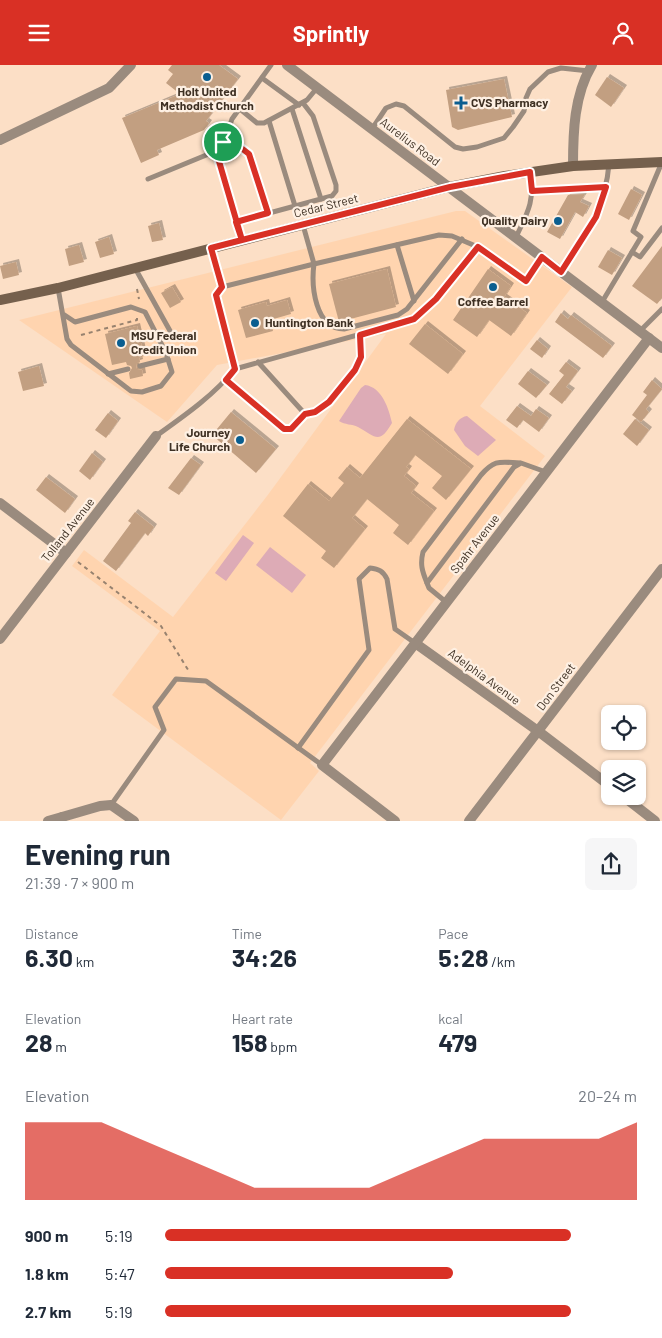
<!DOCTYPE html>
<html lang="en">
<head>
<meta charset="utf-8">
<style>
	body { margin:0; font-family:Barlow,sans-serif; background:#f6f6f7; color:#1f2937; height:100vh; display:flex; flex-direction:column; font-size:19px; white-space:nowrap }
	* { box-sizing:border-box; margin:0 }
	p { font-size:16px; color:#747a83 }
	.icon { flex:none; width:28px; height:28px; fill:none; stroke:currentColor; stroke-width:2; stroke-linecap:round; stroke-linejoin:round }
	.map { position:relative; height:756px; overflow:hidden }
	.details { display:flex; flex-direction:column; background:#fff; flex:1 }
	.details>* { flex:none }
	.fabs { position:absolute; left:601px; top:640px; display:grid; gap:10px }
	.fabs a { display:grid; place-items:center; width:45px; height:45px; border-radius:8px; background:#fff; box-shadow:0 1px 4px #0004; font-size:25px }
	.pin { position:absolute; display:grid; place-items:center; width:42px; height:42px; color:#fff; margin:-21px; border:2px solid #fff; border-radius:50%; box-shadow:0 1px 5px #0007 }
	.round { display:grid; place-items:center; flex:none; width:52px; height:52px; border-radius:8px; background:#f6f6f7 }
	.summary { display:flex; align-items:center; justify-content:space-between; height:85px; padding:0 25px }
	h1 { font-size:28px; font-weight:700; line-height:38px }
	.metrics { display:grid; grid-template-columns:repeat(3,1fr); gap:8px; height:85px; padding:5px 25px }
	.metrics div { display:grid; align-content:center }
	.metrics b { font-size:25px; font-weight:700 }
	.metrics small { font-size:14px; font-weight:400 }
	.metrics p { font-size:14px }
	.chart { height:140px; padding:10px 25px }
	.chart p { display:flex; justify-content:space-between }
	.chart svg { width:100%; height:90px; margin-top:5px; fill:#d93025; opacity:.7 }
	ul { padding:0 25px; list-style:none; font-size:16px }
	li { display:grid; grid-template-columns:80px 60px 1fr; align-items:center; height:38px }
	li i { height:12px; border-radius:6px; background:#d93025 }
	header { display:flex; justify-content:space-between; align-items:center; height:65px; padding:0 25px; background:#d93025; color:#fff; font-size:22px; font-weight:700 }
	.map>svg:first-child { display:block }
	.built { fill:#ffd4af }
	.green { fill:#ddabb6 }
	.building { fill:#c29f81; filter:url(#shadow) }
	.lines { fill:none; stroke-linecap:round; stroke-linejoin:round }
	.path { stroke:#97826f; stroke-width:2; stroke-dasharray:4 4; stroke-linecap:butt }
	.service { stroke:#9a8b7e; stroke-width:5 }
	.minor { stroke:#9a8b7e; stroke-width:10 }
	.tertiary { stroke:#9a8b7e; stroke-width:10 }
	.secondary { stroke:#75604d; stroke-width:10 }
	.route-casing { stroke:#fff; stroke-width:10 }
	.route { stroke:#d93025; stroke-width:6 }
	.poi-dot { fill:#0a5e90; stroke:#fef0e3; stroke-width:2 }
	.labels { text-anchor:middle; stroke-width:4.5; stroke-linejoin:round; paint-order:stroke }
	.poi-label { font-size:12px; font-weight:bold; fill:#3e3023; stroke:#fef0e3; text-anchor:start }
	.street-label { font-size:12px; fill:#3e3023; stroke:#fef0e3 }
</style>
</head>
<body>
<header><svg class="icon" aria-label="menu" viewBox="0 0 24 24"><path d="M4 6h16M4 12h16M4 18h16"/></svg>Sprintly<svg class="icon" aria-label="person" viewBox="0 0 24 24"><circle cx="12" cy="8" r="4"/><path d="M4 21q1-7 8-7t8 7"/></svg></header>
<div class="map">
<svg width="662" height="756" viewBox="0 0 662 756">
	<defs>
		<filter id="shadow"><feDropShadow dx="3" dy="-3" stdDeviation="0" flood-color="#0004"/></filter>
	</defs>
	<rect width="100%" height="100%" fill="#fcdfc6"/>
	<!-- built -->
	<polygon class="built" points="456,146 465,146 572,222 480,341 545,391 310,698 319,706 281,755 112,630 160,566 72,501 84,485 173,552 267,431 386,269 217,300 167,357 19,255"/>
	<!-- green -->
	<g class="green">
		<path d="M365,320c17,2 24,24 27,38 -13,22 -16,14 -34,4 -6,-3 -13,-2 -19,-6l22,-33z"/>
		<path d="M467,351l29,24 -18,16 -13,-10 -11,-16c1,-7 6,-13 13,-14z"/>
		<polygon points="243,470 254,478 226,516 215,508"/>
		<polygon points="270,482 306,510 292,528 256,500"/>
	</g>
	<!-- building -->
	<g class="building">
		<polygon points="172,0 219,0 238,14 206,56 209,58 204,65 157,85 159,90 141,98 122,53 180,29 166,18 173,9 168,5"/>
		<polygon points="607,12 624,23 611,42 595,30"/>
		<polygon points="504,14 512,52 458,65 452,62 446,25"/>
		<polygon points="631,124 642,130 629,155 618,149"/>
		<polygon points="585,129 580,137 589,141 583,152 575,147 560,174 547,167 568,130"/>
		<polygon points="159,158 163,175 152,177 148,161"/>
		<polygon points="109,172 114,189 100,193 95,177"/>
		<polygon points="79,180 84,197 69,201 65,184"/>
		<polygon points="662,181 662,233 657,239 632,221"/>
		<polygon points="608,185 622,193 612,210 598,202"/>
		<polygon points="16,197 19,210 3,214 0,201"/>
		<polygon points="387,204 396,242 339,257 329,219"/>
		<polygon points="488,204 511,221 504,232 527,248 511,271 489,255 477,272 453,255"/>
		<polygon points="172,222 181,237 170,243 161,228"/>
		<polygon points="287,235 291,249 270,255 273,266 246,273 238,245 266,237 267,241"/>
		<polygon points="561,248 568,254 571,250 612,281 603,293 555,257"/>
		<polygon points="425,259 463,289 448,309 409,279"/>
		<polygon points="137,261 144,291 139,293 140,297 137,298 136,302 137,304 142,305 143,311 130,314 129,308 132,303 131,301 127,300 126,297 112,300 105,269"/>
		<polygon points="537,275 548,284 542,293 530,284"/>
		<polygon points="566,297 578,306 566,322 572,326 562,339 549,329 564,310 559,306"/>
		<polygon points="39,301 44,321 23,326 18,307"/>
		<polygon points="528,306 547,320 536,333 518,319"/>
		<polygon points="652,315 662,324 646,344 649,347 641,357 632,350 647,330 643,327"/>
		<polygon points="517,341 531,351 536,344 549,353 539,367 523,355 517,363 506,355"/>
		<polygon points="231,347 276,384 256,408 212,370"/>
		<polygon points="108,348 118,356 106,373 95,365"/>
		<polygon points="407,354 471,404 446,435 432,423 442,411 415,390 406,402 409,404 404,411 416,421 411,428 434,446 408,480 393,468 399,460 367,434 352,453 365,464 334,503 321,493 326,486 283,451 308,419 329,436 344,418 338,413 347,402 360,413"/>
		<polygon points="635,354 649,365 637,381 623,369"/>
		<polygon points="92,388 103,397 90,415 79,406"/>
		<polygon points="191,393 201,400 179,430 168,423"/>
		<polygon points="46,412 75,434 65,448 36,425"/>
		<polygon points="135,447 154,462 148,471 145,468 116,506 103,496 131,458 128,456"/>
	</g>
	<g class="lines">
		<!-- path -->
		<g class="path">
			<polyline points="137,224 139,234"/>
			<polyline points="81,270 137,255 137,252"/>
			<polyline points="78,497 161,561 190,608"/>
		</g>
		<!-- service -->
		<g class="service">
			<polyline points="262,13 299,40"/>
			<polyline points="240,44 257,58 264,58 307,35 317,23"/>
			<polyline points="292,44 321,134"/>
			<polyline points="269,56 295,141"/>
			<polyline points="372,64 386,43 396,39 404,41 455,82 463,84 477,82 504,73 513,62 524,46 526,33 530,24 548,7 561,3 589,6"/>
			<polyline points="223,77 240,82 249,89 268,148"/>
			<polyline points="216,86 242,175"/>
			<polyline points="148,114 216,86 224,77 232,54 271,0"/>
			<polyline points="532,127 606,122"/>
			<polyline points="236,157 332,131 336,126 336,120 313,51 303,38"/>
			<polyline points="303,160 314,199 439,170 452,171 478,182"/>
			<path d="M516,172c12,-25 19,-36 14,-65"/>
			<polyline points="397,180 414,236"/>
			<polyline points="632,187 640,192 662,163"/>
			<polyline points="135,203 174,273"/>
			<path d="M561,207c23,-34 45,-66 48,-108"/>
			<path d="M222,222l92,-23c-3,22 1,65 30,65l54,-14 9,-6 55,-70"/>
			<polyline points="58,223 67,274 71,280 131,326 142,327 161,321 172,307 166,288 145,247 131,242 75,257 63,249"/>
			<polyline points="602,237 641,172 633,166 662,97"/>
			<polyline points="640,266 662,244"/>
			<polyline points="140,301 168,294"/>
			<polyline points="235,304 415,254 436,234 478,182 526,216 542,192"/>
			<polyline points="108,309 128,304"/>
			<polyline points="226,315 284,364 291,364 305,349 258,297"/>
			<path d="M305,349c18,-1 51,-39 56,-56 2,-7 -1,-16 -1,-23"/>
			<path d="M156,371c28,-20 57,-40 79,-67l-19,-74 6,-8 -11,-39"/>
			<path d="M427,518c-5,-12 -7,-19 -4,-31l58,-77c14,-16 19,-13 39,-12"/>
			<polyline points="446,537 429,523 427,518 514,402 521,398 546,407"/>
			<path d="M298,683l71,-98 -10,-71 11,-11c9,1 13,3 17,11l8,50 20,14"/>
			<polyline points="111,740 164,665 155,642 176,614 206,616 322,700"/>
		</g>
		<!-- minor -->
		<g class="minor">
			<polyline points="0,75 109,23 131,0"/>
			<path d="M573,101c0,-34 1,-71 19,-101"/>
			<polyline points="0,438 66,488"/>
			<polyline points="0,574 156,371"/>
			<polyline points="415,578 538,666 610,721"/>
			<polyline points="623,731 655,756"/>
			<polyline points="48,756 62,752"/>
			<polyline points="60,756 62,752 100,741 111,740 134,756"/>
			<polyline points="395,756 322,700 649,273"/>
			<polyline points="469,756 662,504"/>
		</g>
		<!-- tertiary -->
		<polyline class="tertiary" points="287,0 662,283"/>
		<!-- secondary -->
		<polyline class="secondary" points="0,235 58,223 449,122 505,111 573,101 662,97"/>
	</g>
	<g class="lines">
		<defs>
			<polyline id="route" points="223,77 216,86 242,175 211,183 222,222 216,230 235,304 226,315 284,364 291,364 305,349 315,347 329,337 355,305 361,292 360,270 414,254 436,234 478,182 526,216 542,192 561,207 596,152 606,122 532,126 530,107 450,122 242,175 236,157 268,148 249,89 240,82 223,77"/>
		</defs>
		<!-- route casing -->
		<use href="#route" class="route-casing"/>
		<!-- route -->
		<use href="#route" class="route"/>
	</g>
	<!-- markers -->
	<g class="poi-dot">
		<circle cx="207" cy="12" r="5"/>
		<path d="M458.5 30.5h5v5h5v5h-5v5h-5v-5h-5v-5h5z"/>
		<circle cx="558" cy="156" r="5"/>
		<circle cx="493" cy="222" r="5"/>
		<circle cx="255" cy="258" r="5"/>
		<circle cx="121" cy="278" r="5"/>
		<circle cx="240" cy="375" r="5"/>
	</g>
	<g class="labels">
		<!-- poi labels -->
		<g class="poi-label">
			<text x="207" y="31" text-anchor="middle">Holt United<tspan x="207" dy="14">Methodist Church</tspan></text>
			<text x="471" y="42">CVS Pharmacy</text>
			<text x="548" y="160" text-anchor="end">Quality Dairy</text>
			<text x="493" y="241" text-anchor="middle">Coffee Barrel</text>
			<text x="265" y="262">Huntington Bank</text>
			<text x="131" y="275">MSU Federal<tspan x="131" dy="14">Credit Union</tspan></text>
			<text x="230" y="372" text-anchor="end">Journey<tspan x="230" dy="14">Life Church</tspan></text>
		</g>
		<!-- street labels -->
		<g class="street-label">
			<text transform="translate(410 77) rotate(37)" y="4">Aurelius Road</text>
			<text transform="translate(326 141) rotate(-14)" y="4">Cedar Street</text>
			<text transform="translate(68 465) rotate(-52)" y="4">Tolland Avenue</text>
			<text transform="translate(475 479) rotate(-52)" y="4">Spahr Avenue</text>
			<text transform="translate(484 612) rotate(36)" y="4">Adelphia Avenue</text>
			<text transform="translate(556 622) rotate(-53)" y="4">Don Street</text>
		</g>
	</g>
</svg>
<div class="fabs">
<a><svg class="icon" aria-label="locate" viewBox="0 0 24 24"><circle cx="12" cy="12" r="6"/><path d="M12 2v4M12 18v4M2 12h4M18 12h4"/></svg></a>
<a><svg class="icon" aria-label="layers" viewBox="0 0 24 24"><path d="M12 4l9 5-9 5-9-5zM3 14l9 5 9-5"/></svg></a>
</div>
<div class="pin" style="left:223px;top:77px;background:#1e9e55"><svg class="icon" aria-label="arrive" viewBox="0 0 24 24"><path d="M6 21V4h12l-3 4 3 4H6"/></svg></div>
</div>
<section class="details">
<div class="summary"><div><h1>Evening run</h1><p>21:39 · 7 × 900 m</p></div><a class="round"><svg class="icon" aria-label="share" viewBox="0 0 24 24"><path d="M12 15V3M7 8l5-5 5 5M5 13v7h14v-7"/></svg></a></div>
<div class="metrics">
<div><p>Distance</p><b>6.30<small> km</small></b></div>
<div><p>Time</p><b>34:26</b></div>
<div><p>Pace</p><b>5:28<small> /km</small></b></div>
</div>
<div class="metrics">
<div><p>Elevation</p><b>28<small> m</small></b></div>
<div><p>Heart rate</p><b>158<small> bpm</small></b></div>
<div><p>kcal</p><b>479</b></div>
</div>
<div class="chart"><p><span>Elevation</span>20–24 m</p>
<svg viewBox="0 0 160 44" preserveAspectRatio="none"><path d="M0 44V6L10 6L20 6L30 14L40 22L50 30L60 38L70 38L80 38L90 38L100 30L110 22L120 14L130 14L140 14L150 14L160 6V44z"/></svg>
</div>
<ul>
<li><b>900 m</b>5:19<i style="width:86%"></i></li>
<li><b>1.8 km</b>5:47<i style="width:61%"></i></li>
<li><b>2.7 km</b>5:19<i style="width:86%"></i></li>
</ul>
</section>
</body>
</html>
